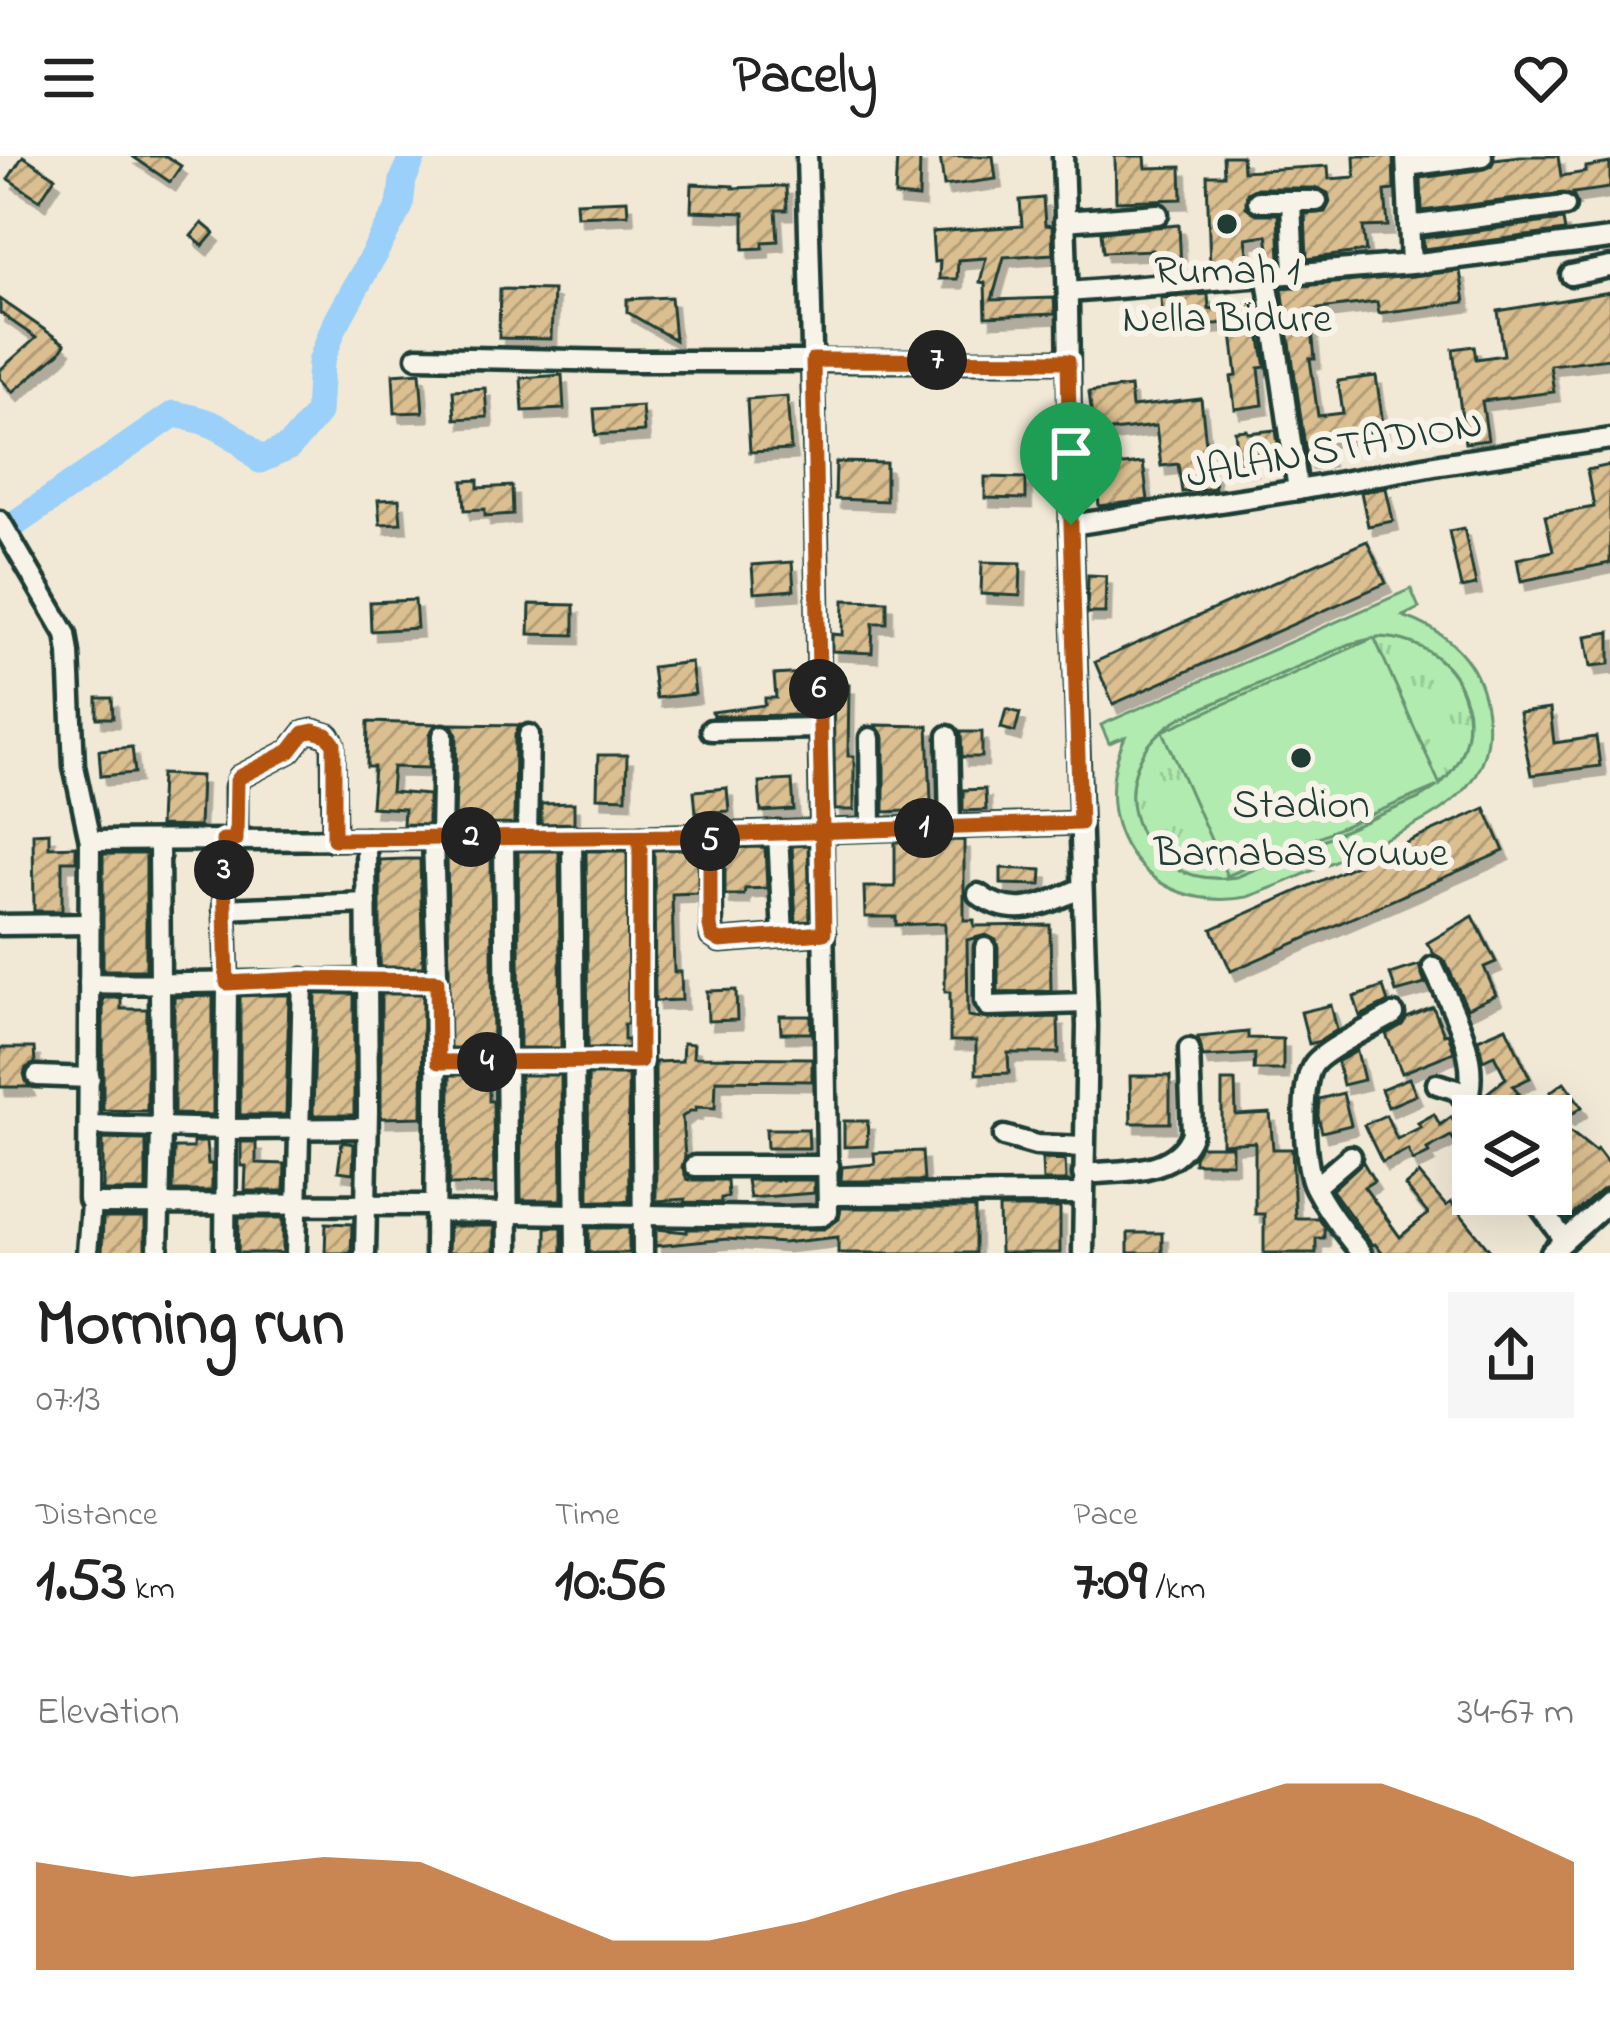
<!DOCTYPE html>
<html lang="en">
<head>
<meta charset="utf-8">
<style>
	body { margin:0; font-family:"Indie Flower",sans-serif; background:#f6f6f6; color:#222; height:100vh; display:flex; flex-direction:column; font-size:45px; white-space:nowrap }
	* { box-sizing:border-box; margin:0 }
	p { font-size:39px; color:#767676 }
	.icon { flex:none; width:66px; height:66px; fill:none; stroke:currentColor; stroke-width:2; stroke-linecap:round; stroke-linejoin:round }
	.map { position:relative; height:1097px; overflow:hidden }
	.sheet { display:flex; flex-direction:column; background:#fff; flex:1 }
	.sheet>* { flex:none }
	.buttons { position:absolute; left:1452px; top:939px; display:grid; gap:24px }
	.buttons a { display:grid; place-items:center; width:120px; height:120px; border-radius:0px; background:#fff; box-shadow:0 12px 48px #0002; font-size:60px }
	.pin { position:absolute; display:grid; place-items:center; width:102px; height:102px; color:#fff; margin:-123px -51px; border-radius:50% 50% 50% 0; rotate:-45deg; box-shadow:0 0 12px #0007 }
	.pin .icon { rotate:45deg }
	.km { position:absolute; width:60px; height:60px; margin:-30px; border-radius:50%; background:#222; color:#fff; font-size:33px; line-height:60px; text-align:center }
	.round { display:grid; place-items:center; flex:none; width:126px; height:126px; border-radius:0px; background:#f6f6f6 }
	.summary { display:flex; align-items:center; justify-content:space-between; height:204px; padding:0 36px }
	h1 { font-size:66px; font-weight:800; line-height:90px }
	.stats { display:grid; grid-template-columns:repeat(3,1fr); gap:18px; height:204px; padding:12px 36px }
	.stats div { display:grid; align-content:center }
	.stats b { font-size:60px; font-weight:800 }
	.stats small { font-size:33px; font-weight:400 }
	.stats p { font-size:33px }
	.chart { height:336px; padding:24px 36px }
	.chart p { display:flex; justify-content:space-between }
	.chart svg { width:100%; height:216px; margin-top:12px; fill:#b45309; opacity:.7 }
	header { display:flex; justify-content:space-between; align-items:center; height:156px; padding:0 36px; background:#fff; font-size:54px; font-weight:800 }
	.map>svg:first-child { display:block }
	.grass { fill:url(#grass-tufts); stroke:#689472; stroke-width:3 }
	.pitch { fill:#b1ebaf; stroke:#689472; stroke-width:3; fill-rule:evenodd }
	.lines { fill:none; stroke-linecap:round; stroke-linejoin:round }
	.river { stroke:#9ad0f9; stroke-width:27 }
	.building { fill:url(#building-hatch); stroke:#1f3d34; stroke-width:3; filter:url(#shadow) }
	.street-casing { stroke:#1f3d34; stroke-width:27 }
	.street { stroke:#f7f3e8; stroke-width:18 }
	.route-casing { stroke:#fff; stroke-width:24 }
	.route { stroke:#b45309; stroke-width:15 }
	.poi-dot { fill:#1f3d34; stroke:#f7f3e8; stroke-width:4.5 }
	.labels { text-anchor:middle; stroke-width:12; stroke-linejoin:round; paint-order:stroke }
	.poi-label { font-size:42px; fill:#1f3d34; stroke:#f7f3e8 }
	.street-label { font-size:42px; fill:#1f3d34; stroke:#f7f3e8 }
</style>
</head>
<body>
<header><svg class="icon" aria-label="menu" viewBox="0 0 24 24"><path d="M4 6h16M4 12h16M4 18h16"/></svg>Pacely<svg class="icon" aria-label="heart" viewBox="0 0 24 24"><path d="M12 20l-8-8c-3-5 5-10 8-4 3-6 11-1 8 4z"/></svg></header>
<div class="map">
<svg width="1610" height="1097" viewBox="0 0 1610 1097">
	<defs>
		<pattern id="grass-tufts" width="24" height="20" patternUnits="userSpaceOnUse" patternTransform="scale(3)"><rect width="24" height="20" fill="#b1ebaf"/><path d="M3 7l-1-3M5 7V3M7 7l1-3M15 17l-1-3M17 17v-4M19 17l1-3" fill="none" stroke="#98ca97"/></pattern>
		<pattern id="building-hatch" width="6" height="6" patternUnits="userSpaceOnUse" patternTransform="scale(3)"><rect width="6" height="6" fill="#dbbf90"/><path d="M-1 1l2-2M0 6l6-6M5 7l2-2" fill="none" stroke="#b19c76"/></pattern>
		<filter id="shadow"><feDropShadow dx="5.5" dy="9" stdDeviation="0" flood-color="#0004"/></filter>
	</defs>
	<rect width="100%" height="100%" fill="#f1e9d6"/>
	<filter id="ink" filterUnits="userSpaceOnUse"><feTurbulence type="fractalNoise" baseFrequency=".00833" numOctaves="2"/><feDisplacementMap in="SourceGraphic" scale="24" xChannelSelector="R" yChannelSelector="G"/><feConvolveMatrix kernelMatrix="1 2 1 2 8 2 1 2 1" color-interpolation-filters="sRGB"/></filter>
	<g filter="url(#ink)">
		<!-- grass -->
		<path class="grass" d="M1377,481c95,1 126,117 41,162l-181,78c-103,16 -147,-109 -55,-160l168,-73z"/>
		<!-- pitch -->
		<path class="pitch" d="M1411,433l8,19 -16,8c39,13 71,39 81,81 23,99 -63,126 -134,157 -34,15 -68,31 -103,43 -99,18 -163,-70 -122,-160l-16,6 -8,-18zM1377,481c82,1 122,88 63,148l-65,-146zM1374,482l-211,93 64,145 211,-90 -20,13 -181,78c-103,16 -147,-109 -55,-160l168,-73z"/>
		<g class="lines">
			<!-- river -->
			<path class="river" d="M0,378l174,-120c39,7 59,17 86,46l29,-13 29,-34 3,-51 12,-33 67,-123 3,-26 10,-24"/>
		</g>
		<!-- building -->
		<g class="building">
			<polygon points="23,0 55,21 40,44 8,23"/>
			<polygon points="132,0 166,0 181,10 170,26"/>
			<polygon points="897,0 920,0 919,42 895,40"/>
			<polygon points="940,0 993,0 996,23 944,30"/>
			<polygon points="1115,0 1145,0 1146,12 1181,11 1182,43 1116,45"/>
			<polygon points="1223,0 1242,0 1243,15 1328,10 1329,23 1355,21 1354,0 1393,0 1394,34 1385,35 1388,70 1363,71 1366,95 1307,103 1305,58 1325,56 1330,46 1328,37 1317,32 1257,32 1247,37 1246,51 1257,58 1278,58 1280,104 1271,105 1267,79 1246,82 1249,105 1246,105 1246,108 1210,111 1207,19 1224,19"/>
			<polygon points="1520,0 1558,0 1561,20 1586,16 1586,11 1610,7 1610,32 1573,37 1574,40 1563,37 1422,55 1421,22 1484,13 1491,10 1495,3"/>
			<polygon points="692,28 733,30 733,32 786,30 787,54 776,54 778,85 763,86 763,92 744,93 744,57 691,55"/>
			<polygon points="1043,42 1045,69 1052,70 1053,98 1004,101 992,144 1054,142 1055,158 986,161 985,127 980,126 986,102 958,104 957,123 939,123 940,105 934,106 932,76 1022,70 1020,44"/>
			<polygon points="627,44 628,58 577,60 576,46"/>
			<polygon points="1563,64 1565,75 1424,93 1423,82"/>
			<polygon points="202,67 214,77 203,90 191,80"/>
			<polygon points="1179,69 1181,112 1155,114 1153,94 1103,96 1101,76"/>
			<polygon points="1460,115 1465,146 1379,157 1377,146 1310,154 1315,203 1310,203 1318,260 1343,257 1338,225 1376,220 1384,274 1324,282 1327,301 1307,304 1282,132"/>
			<polygon points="500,133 553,134 551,183 499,182"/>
			<polygon points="1610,136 1610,202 1550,209 1554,236 1482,245 1488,284 1465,287 1453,193 1474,190 1476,203 1504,199 1498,155"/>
			<polygon points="1208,138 1209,153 1254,147 1266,211 1259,212 1263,249 1235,253 1231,221 1237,220 1231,167 1163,171 1161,142"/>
			<polygon points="671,141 675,184 627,156 627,143"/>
			<polygon points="0,143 65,188 59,197 13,236 0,222 0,214 36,182 0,157"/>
			<polygon points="420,216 423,256 395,257 393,218"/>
			<polygon points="562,219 564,253 523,255 521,222"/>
			<polygon points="1130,231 1132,251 1201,243 1209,315 1213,314 1215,332 1182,336 1178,308 1161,310 1156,270 1094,277 1089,236"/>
			<polygon points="485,232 487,261 455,263 453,234"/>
			<polygon points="787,240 791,294 750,296 747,243"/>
			<polygon points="642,250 644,276 596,279 594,253"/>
			<polygon points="1247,274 1248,277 1276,274 1279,295 1250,298 1252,310 1239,311 1235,275"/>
			<polygon points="836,306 886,307 886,345 835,343"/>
			<polygon points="1143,307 1148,344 1099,350 1095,312"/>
			<polygon points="1610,309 1610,407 1521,425 1517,403 1553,395 1545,360 1594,351 1587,314"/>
			<polygon points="985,321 1026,322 1026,343 985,342"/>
			<polygon points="478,324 478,332 512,330 513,358 485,360 485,353 465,354 463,325"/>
			<polygon points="1386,332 1393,365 1368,370 1361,336"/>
			<polygon points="399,343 401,367 380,368 378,344"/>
			<polygon points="1464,372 1476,429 1461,432 1449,375"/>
			<polygon points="1367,385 1386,427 1113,548 1095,506"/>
			<polygon points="792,406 794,434 754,437 752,409"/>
			<polygon points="982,406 1021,407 1020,440 981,438"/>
			<polygon points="1088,419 1106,420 1105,457 1087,457"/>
			<polygon points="415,444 417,472 371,475 370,446"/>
			<polygon points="844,444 887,445 887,467 873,467 872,497 832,495 832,478 843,479"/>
			<polygon points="530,448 574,449 574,479 529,478"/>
			<polygon points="1610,476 1610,508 1591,510 1586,480"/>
			<polygon points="691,506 695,538 656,542 652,511"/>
			<polygon points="805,517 806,559 713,560 712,556 765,549 765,542 776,542 774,519"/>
			<polygon points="833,528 849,529 848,600 854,600 854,654 835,654"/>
			<polygon points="97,542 112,542 113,562 97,562"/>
			<polygon points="1006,553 1020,557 1015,576 1001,572"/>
			<polygon points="1550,553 1554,587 1596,581 1600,610 1531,619 1519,557"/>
			<polygon points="368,566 436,568 430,578 429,612 393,611 391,636 428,639 428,669 403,668 404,653 371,651 374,611 367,611"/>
			<polygon points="451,568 519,569 515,579 514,668 455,669 457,579"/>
			<polygon points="876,569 928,570 931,645 929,646 929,654 884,656 884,582"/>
			<polygon points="961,576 982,576 982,601 962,601"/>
			<polygon points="132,591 135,617 101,620 99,594"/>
			<polygon points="598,599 627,599 626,642 597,641"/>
			<polygon points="161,618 201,620 199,671 159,670"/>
			<polygon points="792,624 794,654 761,656 759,626"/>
			<polygon points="727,632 729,655 696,657 694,635"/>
			<polygon points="985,633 986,654 963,655 963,634"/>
			<polygon points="574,647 574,667 541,668 541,648"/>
			<polygon points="1485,652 1504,695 1231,815 1212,773"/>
			<polygon points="49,676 49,691 76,690 76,705 62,705 62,755 34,755 33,677"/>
			<polygon points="964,684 964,764 974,764 974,770 1050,769 1051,835 998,836 998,792 996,784 986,779 967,784 968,860 988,863 1058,861 1059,897 1008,897 1009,917 976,918 976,885 950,885 950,836 945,836 945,767 896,769 896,761 865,761 864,731 895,731 895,686"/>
			<polygon points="808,689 810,765 796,766 792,690"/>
			<polygon points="765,691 767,732 745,733 744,739 725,739 725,692"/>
			<polygon points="698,693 698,737 672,738 674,816 681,816 682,844 655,845 654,694"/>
			<polygon points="518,695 559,695 561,892 520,892"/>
			<polygon points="586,695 627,695 628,868 624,868 624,884 628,884 628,892 588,892"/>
			<polygon points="447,696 491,696 493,892 450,892"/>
			<rect x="103" y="698" width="43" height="116"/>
			<polygon points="406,703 420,703 423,811 380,811 380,704"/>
			<polygon points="1001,712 1042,714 1041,729 1001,728"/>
			<polygon points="1473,760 1496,806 1484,811 1496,839 1467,852 1445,805 1434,798 1427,787"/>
			<polygon points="1419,809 1425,828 1396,836 1390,818"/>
			<polygon points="1383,831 1388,846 1360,860 1354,841"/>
			<polygon points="736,834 737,864 708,865 707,835"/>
			<polygon points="316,838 354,838 354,959 313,959"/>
			<polygon points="381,838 423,838 422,961 381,962"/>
			<polygon points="263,839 289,839 286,959 240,959 240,840"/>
			<polygon points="213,840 213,959 174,958 174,841"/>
			<polygon points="103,842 121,842 121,853 147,853 147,955 103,954"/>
			<polygon points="1331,849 1337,874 1320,885 1309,888 1301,856"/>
			<polygon points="1433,851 1444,878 1448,877 1454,896 1402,917 1386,878 1402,869 1407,862"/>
			<polygon points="780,860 811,860 811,877 781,877"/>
			<polygon points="1506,871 1530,922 1513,930 1519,937 1504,945 1490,960 1481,942 1506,922 1494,899 1483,904 1478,883"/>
			<polygon points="1248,876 1248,882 1283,883 1283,914 1254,914 1255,898 1203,901 1198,881"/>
			<polygon points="683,887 694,888 693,901 812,902 812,925 716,924 715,952 696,951 696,955 690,955 682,961 685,1001 682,1011 687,1024 727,1024 728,1041 721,1042 721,1047 685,1046 685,1043 656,1045 655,906 682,905"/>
			<polygon points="0,892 34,892 35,907 26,912 24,918 29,931 0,931"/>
			<polygon points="1357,895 1364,924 1343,929 1337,906"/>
			<polygon points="450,919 489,919 489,945 493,945 494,1028 449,1029"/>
			<polygon points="520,919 561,919 562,1044 521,1044"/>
			<polygon points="588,919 628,919 629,1045 589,1045"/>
			<polygon points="1130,920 1170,920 1170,967 1131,967"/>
			<polygon points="1409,922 1416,939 1388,951 1381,933"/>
			<polygon points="1222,925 1235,925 1236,959 1270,957 1273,993 1292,993 1295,1062 1318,1062 1324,1071 1324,1082 1316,1082 1316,1097 1264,1097 1264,1058 1255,1058 1255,986 1222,988"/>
			<polygon points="1564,926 1582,951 1568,961 1550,936"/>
			<polygon points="1343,937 1351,969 1322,976 1318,960 1319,943"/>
			<polygon points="1434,958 1440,969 1451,961 1458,972 1466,968 1473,973 1473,982 1459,992 1451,980 1427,993 1429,997 1413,1005 1408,994 1382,1006 1364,969 1386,959 1397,983 1421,971 1418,967"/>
			<polygon points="844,965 868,965 867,990 844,991"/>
			<polygon points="766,973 808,973 809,992 767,992"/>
			<polygon points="1568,974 1595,995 1597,993 1610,1010 1610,1030 1601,1034 1568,1063 1551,1041 1551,1030 1566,1018 1551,999 1551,986"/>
			<polygon points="103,983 146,984 146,1035 103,1035"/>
			<polygon points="193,986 206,986 208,1008 212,1008 212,1035 173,1035 174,992 193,992"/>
			<polygon points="241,986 256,986 256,1007 285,1008 284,1035 245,1035 246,1010 241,1010"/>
			<polygon points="342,986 354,988 353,1017 338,1015"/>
			<polygon points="1200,990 1232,990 1232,1007 1194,1007 1194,1001"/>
			<polygon points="922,995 924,1025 841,1025 842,1011 875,1008 874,997"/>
			<polygon points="1042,1003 1065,1004 1066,1025 1043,1025"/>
			<polygon points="1363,1006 1374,1025 1364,1031 1400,1081 1428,1058 1405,1030 1419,1018 1446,1050 1451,1046 1492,1097 1382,1097 1375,1088 1372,1089 1332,1034"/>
			<polygon points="747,1024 814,1024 814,1037 750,1042"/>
			<polygon points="841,1052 975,1052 975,1097 838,1097 838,1081 783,1087 727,1083 656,1090 656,1073 687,1076 687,1073 824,1073 839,1063"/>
			<polygon points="999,1052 1060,1052 1060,1097 1000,1097"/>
			<polygon points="103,1062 145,1062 145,1097 102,1097"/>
			<polygon points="239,1062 283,1062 283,1097 238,1097"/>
			<polygon points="326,1067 352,1068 351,1097 325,1097"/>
			<polygon points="449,1070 494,1070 494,1096 448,1097"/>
			<rect x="546" y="1071" width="16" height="26"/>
			<rect x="589" y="1072" width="40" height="25"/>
			<rect x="1128" y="1077" width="34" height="20"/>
		</g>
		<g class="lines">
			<defs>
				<g id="street">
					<polyline points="1063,0 1068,149 1071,369 1087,870 1083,1097"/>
					<polyline points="1406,0 1411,108"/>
					<polyline points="1407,10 1482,0"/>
					<polyline points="1258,45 1317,45"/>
					<polyline points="1291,45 1294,119"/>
					<polyline points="1064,65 1158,58"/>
					<polyline points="1409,70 1565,50"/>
					<polyline points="1571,119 1610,111"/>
					<polyline points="1267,122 1298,334"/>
					<polyline points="1068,136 1411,108 1610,83"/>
					<polyline points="417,201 625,205 1068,205"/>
					<polyline points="0,365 66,478 69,497 74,610 90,685 88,1043 91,1048 87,1097"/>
					<polyline points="1071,369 1298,334 1440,308 1610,283"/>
					<polyline points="711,574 820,572"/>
					<polyline points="948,580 950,671"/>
					<polyline points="870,582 871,673"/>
					<polyline points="778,676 783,780"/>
					<polyline points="711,679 712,780 720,785 824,777"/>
					<polyline points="527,680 529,579"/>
					<polyline points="572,680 576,1097"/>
					<polyline points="433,681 437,816 435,1097"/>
					<polyline points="441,681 443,579"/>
					<polyline points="504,681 508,1097"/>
					<polyline points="640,681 643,1097"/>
					<polyline points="223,684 227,827 225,1097"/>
					<polyline points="236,684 236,631 240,621 290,595 304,577 313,575 329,580 333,588 334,683"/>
					<polyline points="90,685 640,681 1080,667"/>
					<path d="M978,738c36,27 68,10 104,-6"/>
					<polyline points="224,753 367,747"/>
					<polyline points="0,769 90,768"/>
					<polyline points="985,792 985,845 988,850 1086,847"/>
					<path d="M1433,811c18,40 48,89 34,134"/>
					<path d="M89,827c116,3 232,-6 348,-2"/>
					<polyline points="438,906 640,905"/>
					<polyline points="37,920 90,922"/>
					<polyline points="1437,928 1457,934 1477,960"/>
					<polyline points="90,969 226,973 367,972"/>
					<polyline points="1004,980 1036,989 1084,991"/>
					<polyline points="695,1010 829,1010"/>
					<path d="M1083,1018c37,-4 94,2 109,-41l-3,-84"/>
					<polyline points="1315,1031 1351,1000"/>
					<polyline points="1531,1038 1564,1083"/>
					<polyline points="829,1039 1083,1038"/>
					<polyline points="91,1048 435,1049"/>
					<polyline points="435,1056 781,1061 822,1060 828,1056 816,346 807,0"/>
					<polyline points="158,1097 161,972 159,686"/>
					<polyline points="296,1097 303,823"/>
					<polyline points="365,1097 368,955 366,683"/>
					<path d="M1361,1097c-17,-21 -37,-46 -48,-70 -9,-22 -14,-100 1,-119 11,-15 62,-39 80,-50"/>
					<polyline points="1551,1097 1610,1044"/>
				</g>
			</defs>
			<!-- street casing -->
			<use href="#street" class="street-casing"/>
			<!-- street -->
			<use href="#street" class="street"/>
		</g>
	</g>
	<g class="lines" filter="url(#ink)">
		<defs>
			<path id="route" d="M1071,369l9,298 -390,13 -356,3v-95l-7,-9 -14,-4 -9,2 -14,18 -50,26 -3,4 -1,59h-13l4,143 76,-4 134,2 1,81 202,-1v-224l70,-2v91l2,10 8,5 104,-8c-4,-191 -7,-382 -11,-573l255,1 3,164"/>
		</defs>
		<!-- route casing -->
		<use href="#route" class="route-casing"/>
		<!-- route -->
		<use href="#route" class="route"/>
	</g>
	<!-- markers -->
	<g class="poi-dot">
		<circle cx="1227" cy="68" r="12"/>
		<circle cx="1301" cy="602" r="12"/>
	</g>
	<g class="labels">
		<!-- poi labels -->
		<g class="poi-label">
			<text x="1227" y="127">Rumah 1<tspan x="1227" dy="48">Nella Bidure</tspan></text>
			<text x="1301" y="661">Stadion<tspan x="1301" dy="48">Barnabas Youwe</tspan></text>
		</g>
		<!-- street labels -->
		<g class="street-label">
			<text transform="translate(1334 290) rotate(-10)" y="15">JALAN STADION</text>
		</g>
	</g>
</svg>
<div class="buttons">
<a><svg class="icon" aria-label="layers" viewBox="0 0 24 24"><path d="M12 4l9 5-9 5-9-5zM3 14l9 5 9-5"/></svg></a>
</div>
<div class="pin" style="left:1071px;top:369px;background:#1e9e55"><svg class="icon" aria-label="arrive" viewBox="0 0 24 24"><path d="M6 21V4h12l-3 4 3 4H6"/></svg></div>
<b class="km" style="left:924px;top:672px">1</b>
<b class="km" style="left:471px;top:681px">2</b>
<b class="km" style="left:224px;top:714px">3</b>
<b class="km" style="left:487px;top:906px">4</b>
<b class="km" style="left:710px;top:685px">5</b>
<b class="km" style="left:819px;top:533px">6</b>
<b class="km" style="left:937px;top:204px">7</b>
</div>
<section class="sheet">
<div class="summary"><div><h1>Morning run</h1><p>07:13</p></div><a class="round"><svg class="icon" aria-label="share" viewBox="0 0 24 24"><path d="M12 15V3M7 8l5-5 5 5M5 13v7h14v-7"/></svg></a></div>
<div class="stats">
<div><p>Distance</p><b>1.53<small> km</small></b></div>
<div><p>Time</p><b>10:56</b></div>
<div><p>Pace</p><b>7:09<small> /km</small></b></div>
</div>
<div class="chart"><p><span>Elevation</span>34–67 m</p>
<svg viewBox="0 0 160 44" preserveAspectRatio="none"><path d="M0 44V22L10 25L20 23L30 21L40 22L50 30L60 38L70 38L80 34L90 28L100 23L110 18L120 12L130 6L140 6L150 13L160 22V44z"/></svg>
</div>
</section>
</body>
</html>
